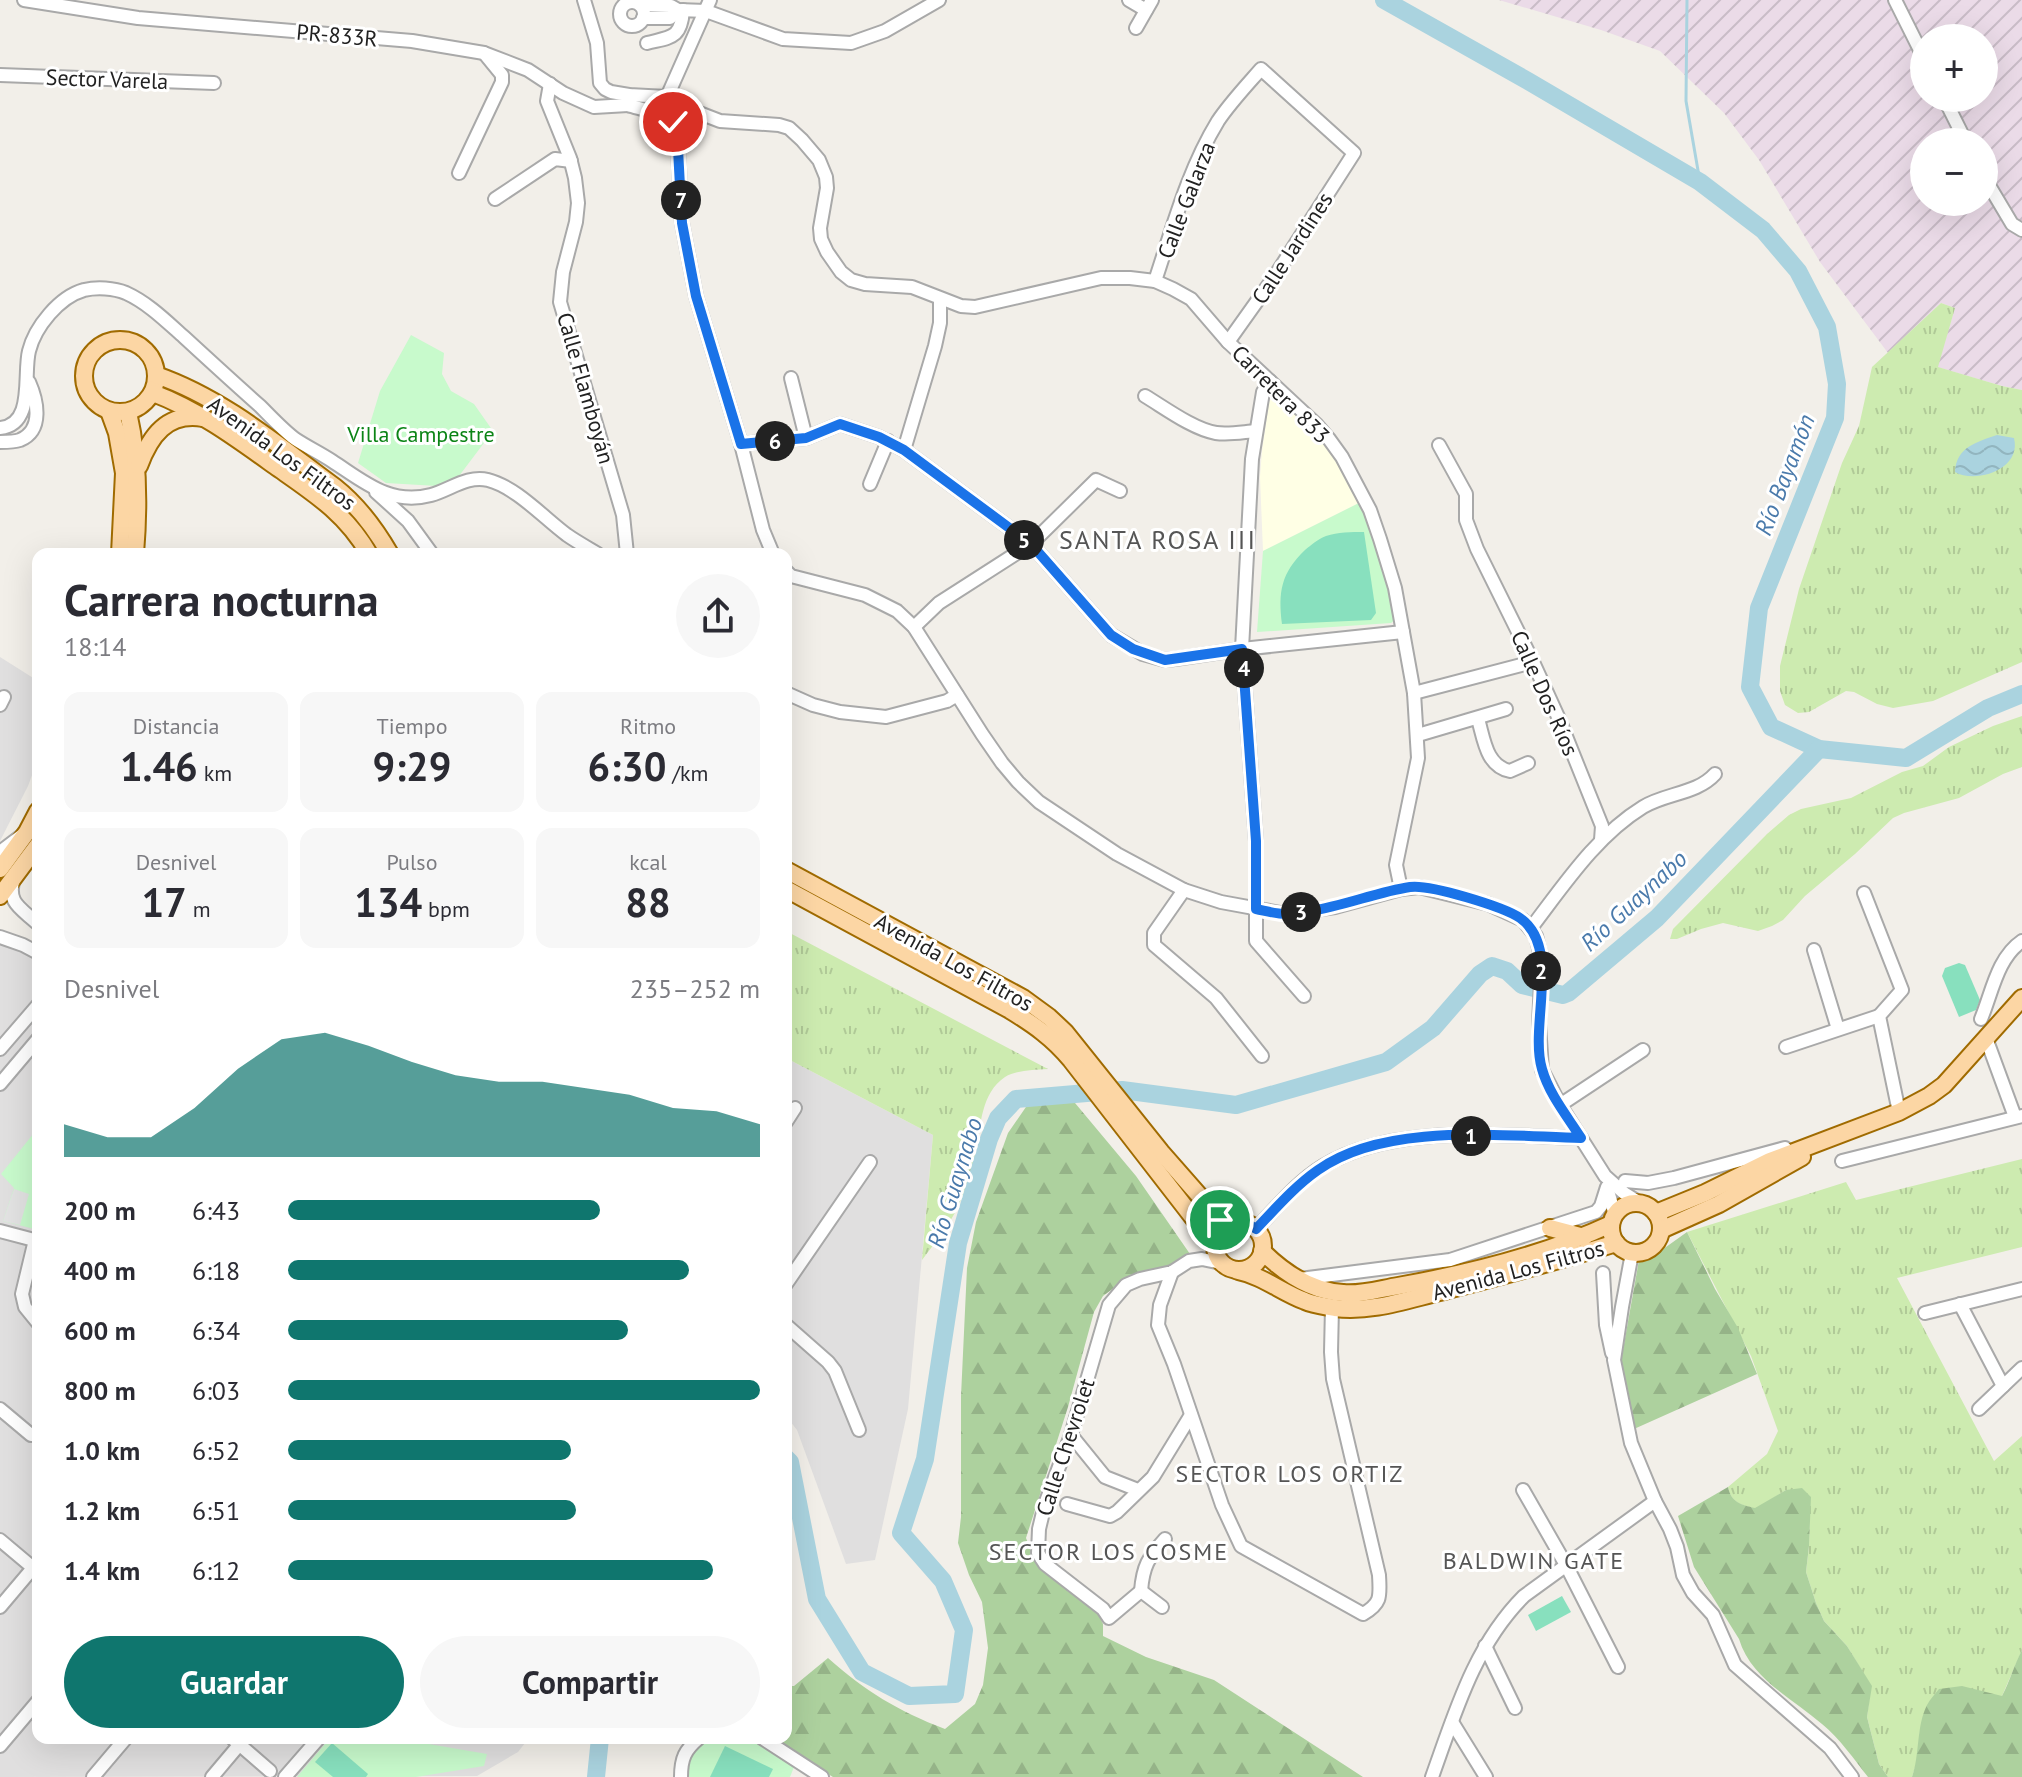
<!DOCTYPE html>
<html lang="es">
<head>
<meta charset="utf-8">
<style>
	body { margin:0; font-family:"PT Sans",sans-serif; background:#f7f7f7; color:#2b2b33; height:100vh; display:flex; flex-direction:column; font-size:30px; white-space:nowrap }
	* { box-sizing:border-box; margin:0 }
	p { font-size:26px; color:#7c7c81 }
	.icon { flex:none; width:44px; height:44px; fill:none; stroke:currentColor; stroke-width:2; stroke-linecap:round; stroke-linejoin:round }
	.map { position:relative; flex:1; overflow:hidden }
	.drawer { position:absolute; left:32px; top:548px; width:760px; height:1196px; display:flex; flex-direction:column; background:#fff; border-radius:16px; box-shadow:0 8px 32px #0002 }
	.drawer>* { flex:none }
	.controls { position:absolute; left:1910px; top:24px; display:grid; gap:16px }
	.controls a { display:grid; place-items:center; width:88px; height:88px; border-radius:50%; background:#fff; box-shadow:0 8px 32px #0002; font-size:40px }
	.pin { position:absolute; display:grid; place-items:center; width:68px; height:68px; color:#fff; margin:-34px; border:4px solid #fff; border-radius:50%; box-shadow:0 2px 8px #0007 }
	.km { position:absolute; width:40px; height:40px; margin:-20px; border-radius:50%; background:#222; color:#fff; font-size:22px; line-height:40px; text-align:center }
	.round { display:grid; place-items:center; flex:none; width:84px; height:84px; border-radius:42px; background:#f7f7f7 }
	.head { display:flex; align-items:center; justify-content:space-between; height:136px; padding:0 32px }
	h1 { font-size:44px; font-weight:700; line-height:60px }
	.metrics { display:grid; grid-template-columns:repeat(3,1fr); gap:12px; height:136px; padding:8px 32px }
	.metrics div { display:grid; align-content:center; border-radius:16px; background:#f7f7f7; text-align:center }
	.metrics b { font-size:40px; font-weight:700 }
	.metrics small { font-size:22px; font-weight:400 }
	.metrics p { font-size:22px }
	.chart { height:224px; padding:16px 32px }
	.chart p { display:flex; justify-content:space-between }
	.chart svg { width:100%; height:144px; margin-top:8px; fill:#0f766e; opacity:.7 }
	.primary-button { display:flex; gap:16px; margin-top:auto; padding:16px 32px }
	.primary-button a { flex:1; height:92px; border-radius:48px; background:#0f766e; color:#fff; font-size:32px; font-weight:700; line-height:92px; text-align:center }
	.primary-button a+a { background:#f7f7f7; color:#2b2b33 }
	ul { padding:0 32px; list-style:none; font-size:26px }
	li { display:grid; grid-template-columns:128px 96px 1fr; align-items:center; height:60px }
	li i { height:20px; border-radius:10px; background:#0f766e }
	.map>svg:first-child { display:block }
	.residential { fill:#e0dfdf }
	.industrial { fill:url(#industrial-furrows); fill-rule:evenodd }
	.education { fill:#ffffe5 }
	.grass { fill:url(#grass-tufts) }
	.forest { fill:url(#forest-firs) }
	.park { fill:#c8facc }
	.pitch { fill:#88e0be }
	.parking { fill:#e2e2e2 }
	.water { fill:url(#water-waves) }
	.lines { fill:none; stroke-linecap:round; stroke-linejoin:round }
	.stream { stroke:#aad3df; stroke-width:3 }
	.river { stroke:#aad3df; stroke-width:18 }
	.minor-casing { stroke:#a9a9a9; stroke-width:16 }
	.major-casing { stroke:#a06b00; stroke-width:20 }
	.minor { stroke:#fff; stroke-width:12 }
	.major { stroke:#fcd6a4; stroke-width:16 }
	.route-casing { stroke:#fff; stroke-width:16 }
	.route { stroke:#1a73e8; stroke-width:10 }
	.labels { text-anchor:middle; stroke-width:6; stroke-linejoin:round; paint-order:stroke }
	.street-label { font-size:22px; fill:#222; stroke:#fff }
	.park-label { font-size:22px; fill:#0c8416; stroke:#fff }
	.water-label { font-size:24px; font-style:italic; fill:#4a7aab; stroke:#fff }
	.neighbourhood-label { font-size:24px; letter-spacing:2px; fill:#555; stroke:#fff }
	.quarter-label { font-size:26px; letter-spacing:2px; fill:#555; stroke:#fff }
</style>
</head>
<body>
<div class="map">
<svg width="2022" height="1777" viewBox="0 0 2022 1777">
	<defs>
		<pattern id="industrial-furrows" width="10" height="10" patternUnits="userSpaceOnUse" patternTransform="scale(2)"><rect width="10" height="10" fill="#ebdbe8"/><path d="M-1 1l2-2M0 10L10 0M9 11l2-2" fill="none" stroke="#c9bcc7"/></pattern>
		<pattern id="grass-tufts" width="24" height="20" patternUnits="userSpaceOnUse" patternTransform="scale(2)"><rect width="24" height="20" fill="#cdebb0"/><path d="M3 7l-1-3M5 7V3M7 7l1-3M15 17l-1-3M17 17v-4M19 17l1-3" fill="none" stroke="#b0c997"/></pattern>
		<pattern id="forest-firs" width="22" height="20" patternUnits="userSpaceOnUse" patternTransform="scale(2)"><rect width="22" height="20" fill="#add19e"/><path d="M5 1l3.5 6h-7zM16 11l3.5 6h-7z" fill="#95b388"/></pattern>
		<pattern id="water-waves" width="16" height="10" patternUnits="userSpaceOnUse" patternTransform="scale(2)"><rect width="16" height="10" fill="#aad3df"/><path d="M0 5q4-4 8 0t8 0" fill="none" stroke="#92b5bf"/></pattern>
	</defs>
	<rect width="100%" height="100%" fill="#f2efe9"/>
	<!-- residential -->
	<g class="residential">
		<polygon points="0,657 38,681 38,759 28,786 0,841"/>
		<polygon points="0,945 14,948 38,961 38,1738 529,1738 518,1752 477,1776 0,1777"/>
		<polygon points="786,1058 933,1135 908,1409 875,1560 846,1564 797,1430 786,1416"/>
	</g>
	<!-- industrial -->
	<path class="industrial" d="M1499,0h523v390l-20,-4 -65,-19 18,-59 -14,-5 -53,50 -68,-91 -61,-102 -35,-47 -64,-62 -59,-21zM1924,38h60v60h-60zM1924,142h60v60h-60z"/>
	<!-- education -->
	<polygon class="education" points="1276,395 1309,423 1325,441 1363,501 1263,551 1260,477 1262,451 1269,402 1272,397"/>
	<!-- grass -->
	<g class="grass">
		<polygon points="1941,303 1955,308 1938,367 2002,386 2022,390 2022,662 1933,701 1893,708 1877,704 1854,692 1846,691 1809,712 1798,713 1785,705 1780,691 1780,666 1799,589 1842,463 1859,426 1872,367"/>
		<polygon points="2022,716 2022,767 2003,774 1959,798 1904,813 1893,818 1855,854 1805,896 1783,920 1772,926 1758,931 1723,923 1701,929 1677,939 1670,939 1673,929 1767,834 1789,815 1801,809 1851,798 1902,772 1923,766 1949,747 1993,726"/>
		<path d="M786,931l262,138c-14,1 -31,1 -43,8 -24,16 -24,48 -29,73 -3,15 -8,32 -14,47 -9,24 -25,43 -40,63l11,-125 -147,-77z"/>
		<path d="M2022,1159v88l-125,31 97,183 28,-25v214l-20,46 -82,35 -3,30 -5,16h-24l-9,-13 -12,-47 4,-31 -24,-40 -23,-25 -8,-18 -10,-31 3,-26 1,-50 -24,-6 -30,19c-14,-4 -25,-6 -28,-22l39,-33 11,-23 -27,-75 -64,-124 159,-50 10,18z"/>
	</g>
	<!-- forest -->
	<g class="forest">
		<path d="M1041,1097h29l66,79 54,78 -21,12 -21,5 -30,14 -15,11 -9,16 -26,95 -42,131c9,27 50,55 72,75l5,11v12l43,21 68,23 149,97h-530l-63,-39h16v-52h8l34,-28c37,33 70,53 117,71l30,-25 8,-19 5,-37 -6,-46 -13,-27 -11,-32 3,-26v-121l6,-128 9,-46 32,-89 20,-29z"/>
		<polygon points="1687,1232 1715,1289 1738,1328 1757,1374 1634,1429 1621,1361 1639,1260 1659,1252"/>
		<path d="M1728,1487c3,15 13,18 27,21l31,-18 16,-2 9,9 -2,49 -3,26 10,31 8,18 23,25 25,40 -5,31 12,47 9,13h-20c-14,-18 -28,-38 -46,-53 -30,-26 -71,-45 -83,-85l-45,-72 -16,-51z"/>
		<path d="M2022,1650v127h-110c8,-23 4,-50 15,-72 3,-6 8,-11 12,-16l23,-3 40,10c8,-15 12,-31 20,-46z"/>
	</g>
	<!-- park -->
	<g class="park">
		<polygon points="411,335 444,353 442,374 451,391 474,404 493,431 459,476 437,486 386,483 358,463 380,391"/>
		<polygon points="1363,501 1396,611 1396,619 1391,623 1257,632 1263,551"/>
		<polygon points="38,1128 38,1230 3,1221 14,1188 1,1174"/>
		<polygon points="330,1738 412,1738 423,1743 487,1754 484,1766 416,1777 297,1777"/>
		<path d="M711,1738c40,0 52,4 83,29l-4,10h-104c0,-17 11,-31 25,-39z"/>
	</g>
	<!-- pitch -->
	<g class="pitch">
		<path d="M1364,532l12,81 -5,7 -89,4c-4,-32 -1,-51 23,-74 6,-5 13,-11 21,-14 12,-4 25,-4 38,-4z"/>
		<polygon points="1959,963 1965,965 1980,1000 1976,1010 1959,1017 1942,976 1945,968"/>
		<polygon points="1562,1596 1571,1612 1536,1631 1528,1615"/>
		<polygon points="332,1743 368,1774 366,1777 333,1777 315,1762"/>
		<polygon points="725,1746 773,1769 769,1777 710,1777"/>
	</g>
	<!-- parking -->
	<polygon class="parking" points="14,1189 29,1194 20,1225 3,1221"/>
	<!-- water -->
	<path class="water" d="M1997,435l17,3c8,32 -39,46 -59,34 1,-25 22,-30 42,-37z"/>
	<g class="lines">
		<!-- stream -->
		<polyline class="stream" points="1687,0 1686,101 1700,182"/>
		<!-- river -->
		<g class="river">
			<polyline points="1384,0 1528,81 1700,182 1763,230 1798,271 1827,327 1837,384 1835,418 1759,608 1750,687 1771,727 1819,749 1906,758 1988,708 2022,694"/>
			<polyline points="786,1458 790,1462 817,1599 862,1672 909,1696 955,1694 964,1630 943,1581 901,1533 925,1459 958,1243 989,1139 998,1118 1016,1099 1122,1090 1236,1105 1386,1062 1433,1028 1480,974 1492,966 1507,971 1522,985 1563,995 1568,993 1657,918 1819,749"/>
			<polyline points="596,1777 600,1738"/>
		</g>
		<defs>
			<g id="minor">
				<polyline points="24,0 138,18 412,41 484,53 528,70 563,93 594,107 628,105 629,95"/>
				<polyline points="584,0 597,43 600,83 605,89 611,92 629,95 667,97 689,109 720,121 779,125 789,128 802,140 819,160 826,177 827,188 820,228 821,239 827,252 841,272 851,280 865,284 912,287 961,306 975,307 1101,278 1130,278 1155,281 1173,289 1191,299 1228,342 1316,424 1329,439 1342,457 1370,510 1380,539 1395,588 1414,693 1418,758 1396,865 1401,889"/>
				<polyline points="1129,0 1146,10"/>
				<polyline points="1895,0 1924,58"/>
				<circle cx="632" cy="14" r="12"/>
				<polyline points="640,5 671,6 678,10 706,11 783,39 851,43 885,31 939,0"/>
				<polyline points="643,18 670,18 678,10"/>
				<polyline points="1136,28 1152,0"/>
				<path d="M647,43c24,-6 34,-4 36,-33"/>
				<polyline points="0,75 214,83"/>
				<polyline points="550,84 547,101 570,158 575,178 578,203 576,222 563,272 560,302 623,515 627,554"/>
				<polyline points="667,97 710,0"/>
				<polyline points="1944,98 1966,142"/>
				<path d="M628,105c19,6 39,8 49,26l5,92 14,73 45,148 22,86 10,24"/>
				<polyline points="459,173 502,82 502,75 484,53"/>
				<polyline points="1984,177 2012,224 2022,230"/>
				<polyline points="495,199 555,159 571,161"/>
				<path d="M1155,281c18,-54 33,-111 63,-160 12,-18 29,-36 43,-52l93,84 -79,123 -47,66"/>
				<polyline points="791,378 806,438"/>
				<polyline points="1270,381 1263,392 1252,459 1242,649 1256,841 1256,941 1304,996"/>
				<path d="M1145,396c20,12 48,33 71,37 13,2 27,-1 40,-2"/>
				<path d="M0,428c35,-3 23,-54 29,-77 6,-24 30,-54 55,-61 13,-3 30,-2 42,3 22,10 40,28 58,44 25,23 50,46 76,69 11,11 23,24 35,33 12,8 25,14 37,22 31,20 58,45 99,34 19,-5 36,-20 57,-15 28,7 56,38 79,55 10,7 21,13 31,19"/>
				<path d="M0,442c6,0 14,0 20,-2 24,-10 17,-40 9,-58"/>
				<polyline points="741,444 806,438 840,424 879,437 904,450 1031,544 1111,635 1143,654 1165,660 1175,659 1242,649 1403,632"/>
				<polyline points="1439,445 1466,494 1466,520 1477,549 1533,662 1559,719 1602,826 1601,840"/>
				<polyline points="904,450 935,346 940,323 940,299"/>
				<polyline points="870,484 888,441"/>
				<polyline points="376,492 408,521 432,554"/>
				<polyline points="786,571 791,576 865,595 897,611 914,627 982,734 1002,763 1018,782 1039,802 1117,854 1184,890 1221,902 1286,914 1335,907 1401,889 1419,887 1488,904 1523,920 1536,936 1542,960 1539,1024 1542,1070 1560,1105 1605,1176 1624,1193 1640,1203"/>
				<polyline points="914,627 939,603 1031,544 1096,480 1120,491"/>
				<polyline points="786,693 813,705 840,712 886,717 947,701 957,695"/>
				<polyline points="1414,693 1533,662"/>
				<polyline points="0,705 4,697"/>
				<path d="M1478,719c6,20 8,47 32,52l18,-8"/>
				<polyline points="1418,735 1506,709"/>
				<polyline points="0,852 21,836"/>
				<path d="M14,878c-8,25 7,30 24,46"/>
				<polyline points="1184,890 1154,933 1154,945 1216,998 1262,1056"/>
				<polyline points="1864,893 1902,990 1879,1016 1899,1112"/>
				<path d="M1531,928c33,-43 65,-92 112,-121 23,-14 54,-13 72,-33"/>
				<polyline points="0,937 23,945 38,953"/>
				<polyline points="1814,950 1838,1029"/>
				<path d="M1981,1019c11,-26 16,-61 41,-78"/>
				<polyline points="1986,1038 2015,1117"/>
				<polyline points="1786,1047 1879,1016"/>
				<polyline points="0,1049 38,1005"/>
				<polyline points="0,1084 38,1039"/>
				<polyline points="1560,1105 1643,1050"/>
				<polyline points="786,1122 795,1108"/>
				<polyline points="1842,1161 2022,1116"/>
				<polyline points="1625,1181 1648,1183 1674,1178 1785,1148"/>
				<polyline points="1608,1191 1615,1215"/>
				<path d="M1256,1229c21,-22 41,-47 67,-63 71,-43 177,-30 258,-28"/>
				<polyline points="0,1231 38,1241"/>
				<polyline points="35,1240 22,1294 25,1307 38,1323"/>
				<polyline points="1632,1253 1622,1307 1614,1360 1631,1443 1655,1501 1670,1529 1677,1547 1683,1575 1693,1593 1713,1615 1735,1665 1830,1748 1852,1777"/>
				<path d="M1172,1272l-12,33 -2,20 16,39 48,141 19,41 122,68c19,-11 17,-18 16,-39l-46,-196 -2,-27 1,-45"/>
				<polyline points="1603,1273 1606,1325 1612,1353"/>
				<polyline points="1300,1279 1450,1260 1596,1212 1601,1206 1607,1187"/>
				<polyline points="786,1284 870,1162"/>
				<polyline points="1960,1304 2003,1386"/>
				<polyline points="1925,1313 2022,1289"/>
				<polyline points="786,1325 828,1362 835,1371 859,1430"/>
				<polyline points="0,1409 31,1435"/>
				<polyline points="1979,1409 2022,1368"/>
				<polyline points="1071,1435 1105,1477 1138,1490"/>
				<polyline points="1523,1490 1566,1565 1618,1667"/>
				<polyline points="1067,1504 1110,1516 1117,1512 1153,1477 1191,1415"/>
				<polyline points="0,1540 38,1572"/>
				<path d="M1141,1591c2,-25 7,-33 24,-52"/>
				<polyline points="0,1607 38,1562"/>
				<polyline points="1162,1607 1141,1591 1109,1618 1103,1609 1045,1564 1038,1553 1039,1529 1045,1504 1071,1435 1109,1305 1126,1285 1140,1279 1172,1272 1189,1261 1202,1259 1221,1263"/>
				<polyline points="1485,1646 1515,1708"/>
				<polyline points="1452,1722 1486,1777"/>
				<polyline points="232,1738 270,1771"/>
				<polyline points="762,1738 822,1777"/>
				<polyline points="0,1746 38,1701"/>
				<polyline points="93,1777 126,1738"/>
				<polyline points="212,1777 239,1745"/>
				<polyline points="285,1777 319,1738"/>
				<path d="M681,1777c0,-19 4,-27 18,-39"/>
				<path d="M1432,1777c23,-64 42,-131 92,-181l131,-95"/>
			</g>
			<g id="major">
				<circle cx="120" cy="376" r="36"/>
				<path d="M156,375c67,23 123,71 179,112 24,19 40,41 55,67"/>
				<path d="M153,393c45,17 83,45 122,73 37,26 71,47 94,88"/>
				<polyline points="109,411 117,433 124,473 120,554"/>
				<path d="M128,412c11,47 11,94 7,142"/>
				<path d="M139,466c11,-30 28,-54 64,-48"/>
				<polyline points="0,869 27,832 38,811"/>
				<polyline points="786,870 1023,998 1049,1017 1065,1032 1161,1152 1226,1226"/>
				<path d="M786,889l222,120c25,15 45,29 63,51l127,164 17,18"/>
				<polyline points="0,896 38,845"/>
				<circle cx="1636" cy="1228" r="25"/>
				<polyline points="1656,1213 1705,1193 1770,1161 1899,1112 1929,1096 1944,1085 2022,998"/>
				<circle cx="1239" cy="1246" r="24"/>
				<polyline points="1550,1228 1584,1237"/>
				<polyline points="1661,1230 1719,1204 1802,1157"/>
				<path d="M1262,1251c22,22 49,40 81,42 17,2 37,-4 55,-7 73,-13 146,-31 213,-62"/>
				<path d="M1238,1271c25,5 43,21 67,30 9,4 20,5 30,7 36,5 74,-9 109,-17 57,-15 115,-30 172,-48"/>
			</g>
		</defs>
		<!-- minor casing -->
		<use href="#minor" class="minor-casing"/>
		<!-- major casing -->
		<use href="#major" class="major-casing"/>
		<!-- minor -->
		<use href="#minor" class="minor"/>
		<!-- major -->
		<use href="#major" class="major"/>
	</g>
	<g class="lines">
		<defs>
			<path id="route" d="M673,122l4,9 5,92 14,73 45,148 65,-6 34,-14 39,13 25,13 127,94 80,91 22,14 32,11 77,-11 14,192v68c10,2 20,5 30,5 8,0 16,-2 24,-3 34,-5 67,-19 100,-24 20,-3 94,20 110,31 42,29 9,108 22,151 7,25 25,47 39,69 -79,-2 -196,-16 -263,32 -23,16 -42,38 -62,59 -10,-7 -19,-11 -30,-3l-6,-6"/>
		</defs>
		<!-- route casing -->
		<use href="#route" class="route-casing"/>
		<!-- route -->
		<use href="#route" class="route"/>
	</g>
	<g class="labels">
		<!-- street labels -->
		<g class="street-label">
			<text transform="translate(337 35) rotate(5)" y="8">PR-833R</text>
			<text transform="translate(107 79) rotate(2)" y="8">Sector Varela</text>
			<text transform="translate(1186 200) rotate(-69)" y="8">Calle Galarza</text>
			<text transform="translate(1292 248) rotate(-57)" y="8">Calle Jardines</text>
			<text transform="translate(586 388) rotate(74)" y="8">Calle Flamboyán</text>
			<text transform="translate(1281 394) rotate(45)" y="8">Carretera 833</text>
			<text transform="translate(282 453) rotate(36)" y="8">Avenida Los Filtros</text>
			<text transform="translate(1545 693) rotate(66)" y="8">Calle Dos Ríos</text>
			<text transform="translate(954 962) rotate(29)" y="8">Avenida Los Filtros</text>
			<text transform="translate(1518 1270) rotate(-15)" y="8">Avenida Los Filtros</text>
			<text transform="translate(1065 1447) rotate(-72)" y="8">Calle Chevrolet</text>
		</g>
		<!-- park labels -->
		<g class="park-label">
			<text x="421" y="442">Villa Campestre</text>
		</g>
		<!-- water labels -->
		<g class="water-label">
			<text transform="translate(1785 475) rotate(-69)" y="8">Río Bayamón</text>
			<text transform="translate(1634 901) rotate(-43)" y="8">Río Guaynabo</text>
			<text transform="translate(955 1183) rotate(-73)" y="8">Río Guaynabo</text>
		</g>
		<!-- neighbourhood labels -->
		<g class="neighbourhood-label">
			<text x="1290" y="1482">SECTOR LOS ORTIZ</text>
			<text x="1109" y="1560">SECTOR LOS COSME</text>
			<text x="1534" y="1569">BALDWIN GATE</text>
		</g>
		<!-- quarter labels -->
		<g class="quarter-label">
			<text x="1158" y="549">SANTA ROSA III</text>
		</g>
	</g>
</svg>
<div class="controls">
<a>+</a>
<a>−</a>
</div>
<div class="pin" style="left:1220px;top:1220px;background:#1e9e55"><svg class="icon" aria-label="arrive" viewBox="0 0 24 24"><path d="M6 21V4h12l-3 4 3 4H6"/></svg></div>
<div class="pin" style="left:673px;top:122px;background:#d93025"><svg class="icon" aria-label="check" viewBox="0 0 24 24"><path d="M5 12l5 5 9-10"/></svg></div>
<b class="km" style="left:1471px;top:1136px">1</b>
<b class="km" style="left:1541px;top:971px">2</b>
<b class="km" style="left:1301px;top:912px">3</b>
<b class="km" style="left:1244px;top:668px">4</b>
<b class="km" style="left:1024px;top:540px">5</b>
<b class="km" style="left:775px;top:441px">6</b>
<b class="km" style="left:681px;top:200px">7</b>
<section class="drawer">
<div class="head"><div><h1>Carrera nocturna</h1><p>18:14</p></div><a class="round"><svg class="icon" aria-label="share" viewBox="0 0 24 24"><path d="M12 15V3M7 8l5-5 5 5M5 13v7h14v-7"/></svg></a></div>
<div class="metrics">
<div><p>Distancia</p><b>1.46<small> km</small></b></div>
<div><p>Tiempo</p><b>9:29</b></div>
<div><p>Ritmo</p><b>6:30<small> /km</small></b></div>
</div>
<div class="metrics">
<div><p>Desnivel</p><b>17<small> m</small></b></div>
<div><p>Pulso</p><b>134<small> bpm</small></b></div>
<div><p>kcal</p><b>88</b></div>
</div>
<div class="chart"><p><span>Desnivel</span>235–252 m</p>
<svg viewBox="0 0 160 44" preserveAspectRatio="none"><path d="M0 44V34L10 38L20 38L30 29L40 17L50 8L60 6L70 10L80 15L90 19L100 21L110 21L120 23L130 25L140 29L150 30L160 34V44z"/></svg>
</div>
<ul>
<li><b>200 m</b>6:43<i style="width:66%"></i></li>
<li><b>400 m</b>6:18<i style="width:85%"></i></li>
<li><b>600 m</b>6:34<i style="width:72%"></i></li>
<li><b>800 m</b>6:03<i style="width:100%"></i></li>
<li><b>1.0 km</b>6:52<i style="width:60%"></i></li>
<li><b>1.2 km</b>6:51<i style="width:61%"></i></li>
<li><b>1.4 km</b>6:12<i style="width:90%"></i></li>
</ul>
<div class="primary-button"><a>Guardar</a><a>Compartir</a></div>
</section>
</div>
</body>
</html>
